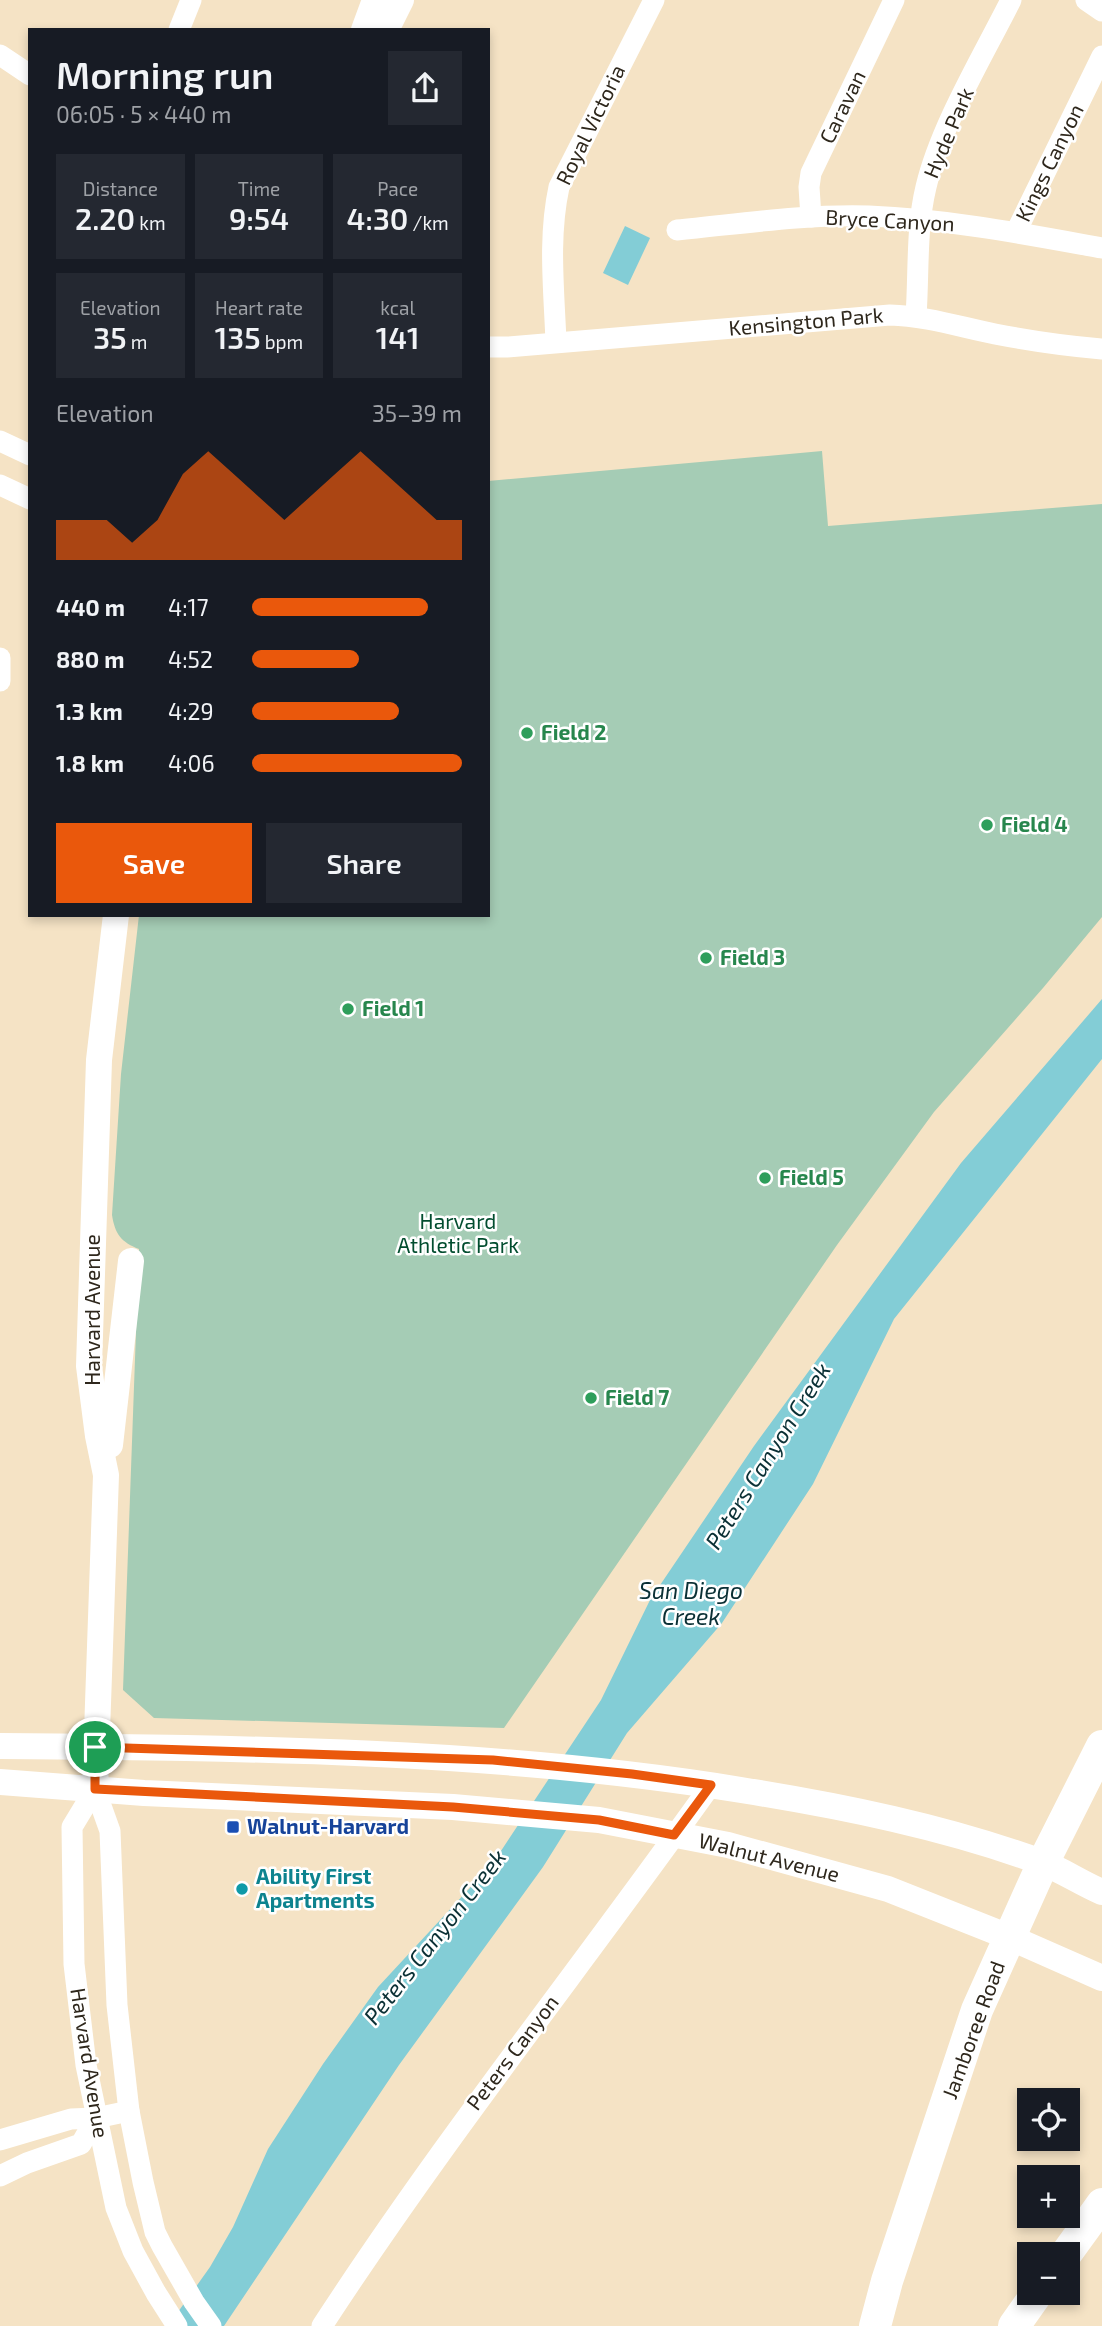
<!DOCTYPE html>
<html lang="en">
<head>
<meta charset="utf-8">
<style>
	body { margin:0; font-family:"Exo 2",sans-serif; background:#242831; color:#f1f3f6; height:100vh; display:flex; flex-direction:column; font-size:26px; white-space:nowrap }
	* { box-sizing:border-box; margin:0 }
	p { font-size:23px; color:#9ea1a6 }
	.icon { flex:none; width:38px; height:38px; fill:none; stroke:currentColor; stroke-width:2; stroke-linecap:round; stroke-linejoin:round }
	.map { position:relative; flex:1; overflow:hidden }
	.drawer { position:absolute; left:28px; top:28px; width:462px; height:889px; display:flex; flex-direction:column; background:#171b24; border-radius:0px; box-shadow:0 4px 10px #0003 }
	.drawer>* { flex:none }
	.tools { position:absolute; left:1017px; top:2088px; display:grid; gap:14px }
	.tools a { display:grid; place-items:center; width:63px; height:63px; border-radius:0px; background:#171b24; box-shadow:0 4px 10px #0003; font-size:35px }
	.pin { position:absolute; display:grid; place-items:center; width:60px; height:60px; color:#fff; margin:-30px; border:4px solid #fff; border-radius:50%; box-shadow:0 2px 7px #0007 }
	.round { display:grid; place-items:center; flex:none; width:74px; height:74px; border-radius:0px; background:#242831 }
	.head { display:flex; align-items:center; justify-content:space-between; height:119px; padding:0 28px }
	h1 { font-size:38px; font-weight:600; line-height:52px }
	.figures { display:grid; grid-template-columns:repeat(3,1fr); gap:10px; height:119px; padding:7px 28px }
	.figures div { display:grid; align-content:center; border-radius:0px; background:#242831; text-align:center }
	.figures b { font-size:30px; font-weight:600 }
	.figures small { font-size:19px; font-weight:400 }
	.figures p { font-size:19px }
	.chart { height:196px; padding:14px 28px }
	.chart p { display:flex; justify-content:space-between }
	.chart svg { width:100%; height:126px; margin-top:7px; fill:#ea580c; opacity:.7 }
	.primary-button { display:flex; gap:14px; margin-top:auto; padding:14px 28px }
	.primary-button a { flex:1; height:80px; border-radius:0px; background:#ea580c; color:#fff; font-size:28px; font-weight:600; line-height:80px; text-align:center }
	.primary-button a+a { background:#242831; color:#f1f3f6 }
	ul { padding:0 28px; list-style:none; font-size:23px }
	li { display:grid; grid-template-columns:112px 84px 1fr; align-items:center; height:52px }
	li i { height:18px; border-radius:9px; background:#ea580c }
	.map>svg:first-child { display:block }
	.green { fill:#a5ccb5 }
	.water { fill:#83cdd6 }
	.lines { fill:none; stroke-linecap:round; stroke-linejoin:round }
	.minor { stroke:#fff; stroke-width:21 }
	.major { stroke:#fff; stroke-width:26 }
	.highway { stroke:#fff; stroke-width:32 }
	.route-casing { stroke:#fff; stroke-width:14 }
	.route { stroke:#ea580c; stroke-width:9 }
	.leisure-dot { fill:#2e9e5b; stroke:#fff; stroke-width:2.5 }
	.transit-dot { fill:#1a4fb4; stroke:#fff; stroke-width:2.5 }
	.culture-dot { fill:#0f9aa8; stroke:#fff; stroke-width:2.5 }
	.labels { text-anchor:middle; stroke-width:5; stroke-linejoin:round; paint-order:stroke }
	.street-label { font-size:21px; fill:#2e271c; stroke:#fff }
	.leisure-label { font-size:21px; font-weight:bold; fill:#27864d; stroke:#fff; text-anchor:start }
	.park-label { font-size:21px; fill:#024d2f; stroke:#fff }
	.transit-label { font-size:21px; font-weight:bold; fill:#164399; stroke:#fff; text-anchor:start }
	.culture-label { font-size:21px; font-weight:bold; fill:#0d838f; stroke:#fff; text-anchor:start }
	.water-label { font-size:23px; font-style:italic; fill:#0a3035; stroke:#fff }
</style>
</head>
<body>
<div class="map">
<svg width="1102" height="2326" viewBox="0 0 1102 2326">
	<rect width="100%" height="100%" fill="#f5e3c5"/>
	<!-- green -->
	<path class="green" d="M822,451l6,75 274,-22v413l-59,71 -109,124 -97,133 -333,483 -350,-10 -31,-28 16,-441c-18,-7 -24,-15 -27,-34l9,-141 18,-159h349v-434z"/>
	<!-- water -->
	<g class="water">
		<polygon points="625,226 650,238 628,285 603,273"/>
		<polygon points="1102,999 1102,1059 894,1319 813,1484 722,1623 627,1733 543,1867 399,2065 224,2326 168,2326 210,2267 233,2227 268,2149 323,2064 378,1987 493,1863 601,1700 650,1600 754,1446 961,1163"/>
	</g>
	<g class="lines">
		<!-- minor -->
		<g class="minor">
			<polyline points="1086,0 1102,11"/>
			<polyline points="179,30 191,0"/>
			<polyline points="0,55 30,75"/>
			<polyline points="811,217 809,187 811,173 894,0"/>
			<path d="M677,230c63,-6 128,-16 192,-14 78,3 156,18 233,32"/>
			<polyline points="1016,232 1102,56"/>
			<path d="M916,316c3,-42 0,-88 10,-129 14,-60 57,-131 85,-187"/>
			<path d="M556,342c-2,-53 -8,-104 3,-155l95,-187"/>
			<path d="M488,347h19l383,-32c36,1 70,12 105,19 36,7 71,12 107,15"/>
			<polyline points="0,441 30,455"/>
			<polyline points="0,485 30,499"/>
			<polyline points="0,658 0,681"/>
			<polyline points="95,1789 72,1827 74,1964 86,2065 116,2208 133,2251 156,2293 177,2326"/>
			<polyline points="95,1789 110,1831 117,2005 129,2111 143,2182 155,2232 162,2246 194,2302 211,2326"/>
			<polyline points="0,2140 71,2119 96,2118 129,2111"/>
			<polyline points="0,2176 27,2163 81,2144 96,2118"/>
			<path d="M322,2326c121,-186 260,-360 389,-541"/>
		</g>
		<!-- major -->
		<g class="major">
			<polyline points="364,30 375,0"/>
			<polyline points="386,30 401,0"/>
			<polyline points="110,1445 131,1261"/>
			<path d="M0,1746c247,2 496,4 741,44 101,16 204,37 300,72 21,8 40,21 61,30"/>
			<polyline points="0,1782 144,1793 453,1807 599,1820 728,1845 888,1889 1009,1937 1102,1978"/>
			<polyline points="95,1789 106,1475 98,1436 89,1366 99,1060 116,915"/>
		</g>
		<!-- highway -->
		<g class="highway">
			<polyline points="1066,2254 1102,2204"/>
			<polyline points="875,2326 887,2281 977,2010 1043,1863 1102,1746"/>
			<polyline points="1014,2326 1038,2292"/>
		</g>
	</g>
	<g class="lines">
		<defs>
			<polygon id="route" points="95,1747 493,1760 632,1774 711,1785 674,1835 599,1820 453,1807 95,1789"/>
		</defs>
		<!-- route casing -->
		<use href="#route" class="route-casing"/>
		<!-- route -->
		<use href="#route" class="route"/>
	</g>
	<!-- markers -->
	<g class="leisure-dot">
		<circle cx="527" cy="733" r="7"/>
		<circle cx="987" cy="825" r="7"/>
		<circle cx="706" cy="958" r="7"/>
		<circle cx="348" cy="1009" r="7"/>
		<circle cx="765" cy="1178" r="7"/>
		<circle cx="591" cy="1398" r="7"/>
	</g>
	<rect class="transit-dot" x="226" y="1820" width="14" height="14" rx="3.5"/>
	<circle class="culture-dot" cx="242" cy="1889" r="7"/>
	<g class="labels">
		<!-- street labels -->
		<g class="street-label">
			<text transform="translate(843 107) rotate(-64)" y="7">Caravan</text>
			<text transform="translate(591 125) rotate(-64)" y="7">Royal Victoria</text>
			<text transform="translate(949 133) rotate(-67)" y="7">Hyde Park</text>
			<text transform="translate(1050 163) rotate(-64)" y="7">Kings Canyon</text>
			<text transform="translate(890 221) rotate(3)" y="7">Bryce Canyon</text>
			<text transform="translate(806 322) rotate(-5)" y="7">Kensington Park</text>
			<text transform="translate(93 1310) rotate(-90)" y="7">Harvard Avenue</text>
			<text transform="translate(769 1858) rotate(14)" y="7">Walnut Avenue</text>
			<text transform="translate(974 2030) rotate(-70)" y="7">Jamboree Road</text>
			<text transform="translate(513 2053) rotate(-53)" y="7">Peters Canyon</text>
			<text transform="translate(89 2063) rotate(81)" y="7">Harvard Avenue</text>
		</g>
		<!-- leisure labels -->
		<g class="leisure-label">
			<text x="541" y="740">Field 2</text>
			<text x="1001" y="832">Field 4</text>
			<text x="720" y="965">Field 3</text>
			<text x="362" y="1016">Field 1</text>
			<text x="779" y="1185">Field 5</text>
			<text x="605" y="1405">Field 7</text>
		</g>
		<!-- park labels -->
		<g class="park-label">
			<text x="458" y="1229">Harvard<tspan x="458" dy="24">Athletic Park</tspan></text>
		</g>
		<!-- transit labels -->
		<g class="transit-label">
			<text x="247" y="1834">Walnut-Harvard</text>
		</g>
		<!-- culture labels -->
		<g class="culture-label">
			<text x="256" y="1884">Ability First<tspan x="256" dy="24">Apartments</tspan></text>
		</g>
		<!-- water labels -->
		<g class="water-label">
			<text transform="translate(768 1456) rotate(-58)" y="8">Peters Canyon Creek</text>
			<text x="691" y="1599">San Diego<tspan x="691" dy="26">Creek</tspan></text>
			<text transform="translate(435 1937) rotate(-52)" y="8">Peters Canyon Creek</text>
		</g>
	</g>
</svg>
<div class="tools">
<a><svg class="icon" aria-label="locate" viewBox="0 0 24 24"><circle cx="12" cy="12" r="6"/><path d="M12 2v4M12 18v4M2 12h4M18 12h4"/></svg></a>
<a>+</a>
<a>−</a>
</div>
<div class="pin" style="left:95px;top:1747px;background:#1e9e55"><svg class="icon" aria-label="arrive" viewBox="0 0 24 24"><path d="M6 21V4h12l-3 4 3 4H6"/></svg></div>
<section class="drawer">
<div class="head"><div><h1>Morning run</h1><p>06:05 · 5 × 440 m</p></div><a class="round"><svg class="icon" aria-label="share" viewBox="0 0 24 24"><path d="M12 15V3M7 8l5-5 5 5M5 13v7h14v-7"/></svg></a></div>
<div class="figures">
<div><p>Distance</p><b>2.20<small> km</small></b></div>
<div><p>Time</p><b>9:54</b></div>
<div><p>Pace</p><b>4:30<small> /km</small></b></div>
</div>
<div class="figures">
<div><p>Elevation</p><b>35<small> m</small></b></div>
<div><p>Heart rate</p><b>135<small> bpm</small></b></div>
<div><p>kcal</p><b>141</b></div>
</div>
<div class="chart"><p><span>Elevation</span>35–39 m</p>
<svg viewBox="0 0 160 44" preserveAspectRatio="none"><path d="M0 44V30L10 30L20 30L30 38L40 30L50 14L60 6L70 14L80 22L90 30L100 22L110 14L120 6L130 14L140 22L150 30L160 30V44z"/></svg>
</div>
<ul>
<li><b>440 m</b>4:17<i style="width:84%"></i></li>
<li><b>880 m</b>4:52<i style="width:51%"></i></li>
<li><b>1.3 km</b>4:29<i style="width:70%"></i></li>
<li><b>1.8 km</b>4:06<i style="width:100%"></i></li>
</ul>
<div class="primary-button"><a>Save</a><a>Share</a></div>
</section>
</div>
</body>
</html>
